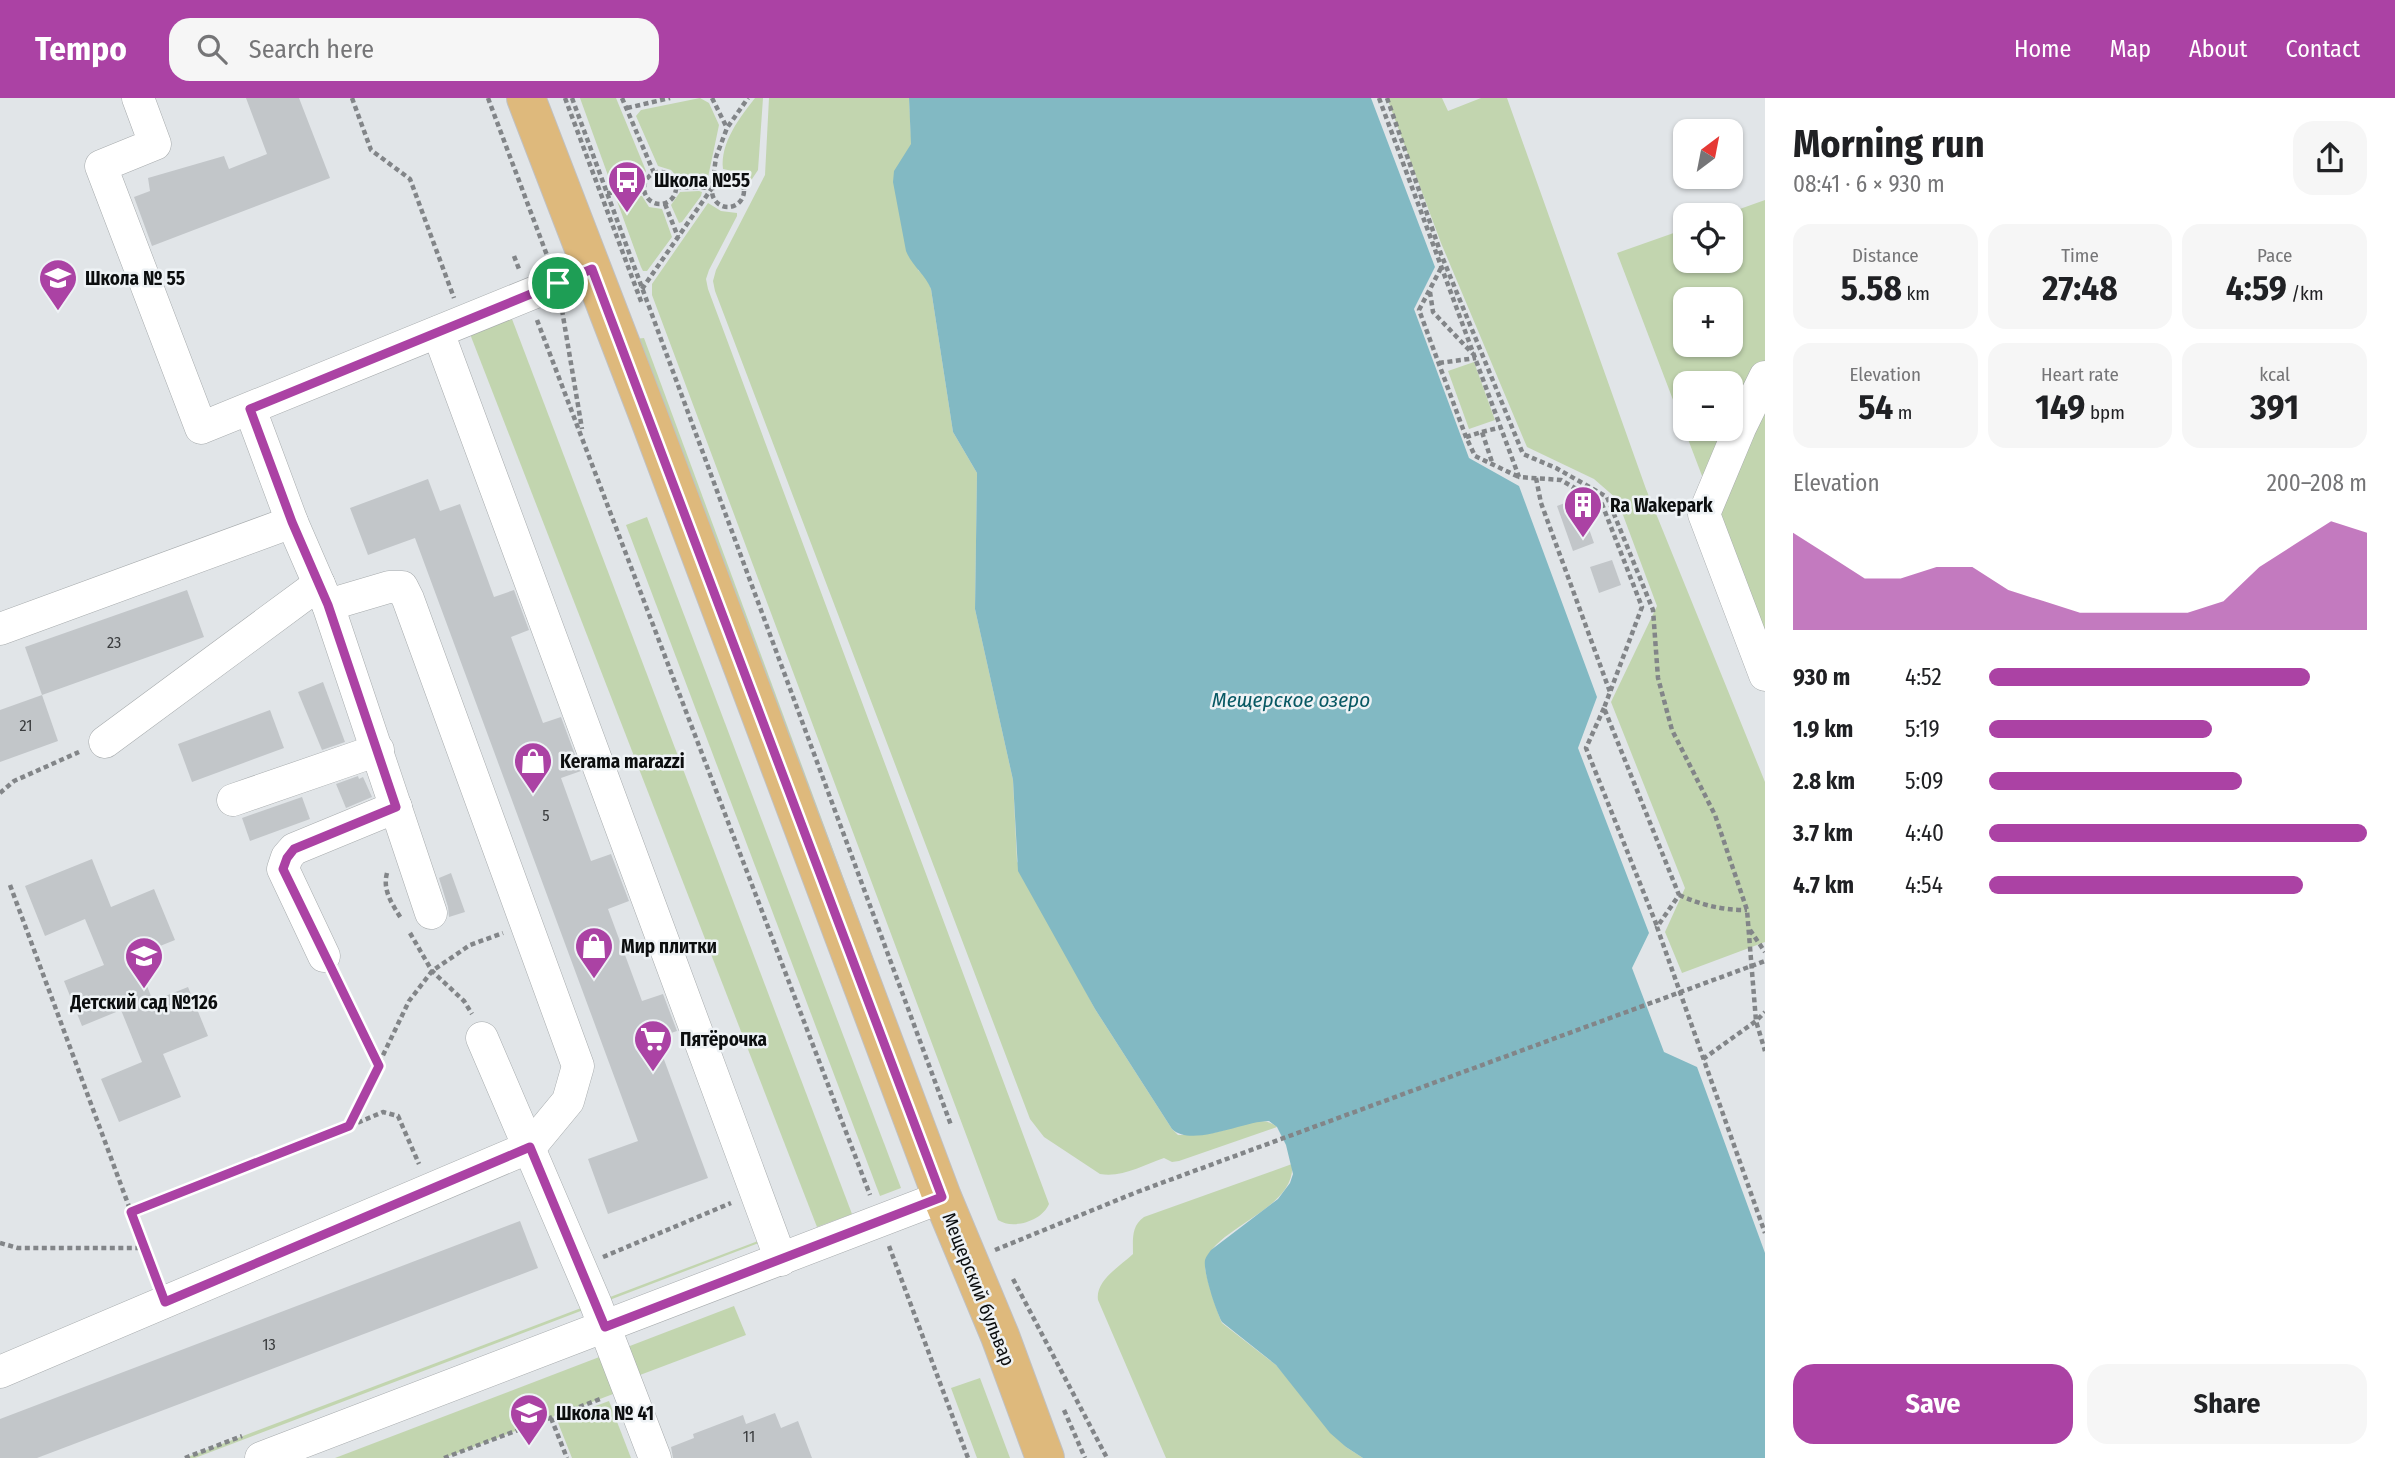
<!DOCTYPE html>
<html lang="en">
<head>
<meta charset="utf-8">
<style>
	body { margin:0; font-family:"Fira Sans Condensed",sans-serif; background:#f6f6f6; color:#202124; height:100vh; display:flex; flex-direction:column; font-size:26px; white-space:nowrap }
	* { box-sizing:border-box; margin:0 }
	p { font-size:23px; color:#757577 }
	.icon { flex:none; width:38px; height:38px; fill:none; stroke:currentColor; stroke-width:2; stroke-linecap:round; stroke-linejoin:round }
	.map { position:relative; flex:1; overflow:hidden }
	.details { display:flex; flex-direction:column; background:#fff; width:630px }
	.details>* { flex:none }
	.needle { width:46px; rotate:32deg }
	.fabs { position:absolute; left:1673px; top:21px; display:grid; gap:14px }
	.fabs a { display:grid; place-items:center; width:70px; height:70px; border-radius:14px; background:#fff; box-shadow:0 2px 5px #0004; font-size:35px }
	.pin { position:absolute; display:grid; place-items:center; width:60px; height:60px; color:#fff; margin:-30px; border:4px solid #fff; border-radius:50%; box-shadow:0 2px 7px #0007 }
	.round { display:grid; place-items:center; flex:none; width:74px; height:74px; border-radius:21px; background:#f6f6f6 }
	.headline { display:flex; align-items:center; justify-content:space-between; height:119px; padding:0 28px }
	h1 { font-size:38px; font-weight:700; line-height:52px }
	.metrics { display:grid; grid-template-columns:repeat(3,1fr); gap:10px; height:119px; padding:7px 28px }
	.metrics div { display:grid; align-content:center; border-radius:18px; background:#f6f6f6; text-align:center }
	.metrics b { font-size:35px; font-weight:700 }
	.metrics small { font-size:19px; font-weight:400 }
	.metrics p { font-size:19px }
	.chart { height:196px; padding:14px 28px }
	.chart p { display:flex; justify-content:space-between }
	.chart svg { width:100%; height:126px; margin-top:7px; fill:#ab42a4; opacity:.7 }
	.action { display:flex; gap:14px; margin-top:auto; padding:14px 28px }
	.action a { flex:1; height:80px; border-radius:21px; background:#ab42a4; color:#fff; font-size:28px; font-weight:700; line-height:80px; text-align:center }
	.action a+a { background:#f6f6f6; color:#202124 }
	ul { padding:0 28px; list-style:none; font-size:23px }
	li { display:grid; grid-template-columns:112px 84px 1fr; align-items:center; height:52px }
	li i { height:18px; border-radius:9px; background:#ab42a4 }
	header { display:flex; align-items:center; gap:42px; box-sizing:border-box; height:98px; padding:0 35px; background:#ab42a4; color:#fff }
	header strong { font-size:33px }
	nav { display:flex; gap:38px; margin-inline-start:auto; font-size:24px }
	.search { width:490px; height:63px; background:#f6f6f6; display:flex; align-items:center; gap:18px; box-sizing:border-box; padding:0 24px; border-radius:21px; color:#757577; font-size:26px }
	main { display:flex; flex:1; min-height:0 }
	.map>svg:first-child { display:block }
	.green { fill:#c2d5af; fill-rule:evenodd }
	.water { fill:#82b9c3 }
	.building { fill:#c2c6c9 }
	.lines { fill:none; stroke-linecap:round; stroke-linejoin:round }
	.minor-casing { stroke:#a7abad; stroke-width:33 }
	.major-casing { stroke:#c0c0c1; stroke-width:40 }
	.path { stroke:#828588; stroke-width:4.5; stroke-dasharray:5 3.5; stroke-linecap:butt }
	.minor { stroke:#fff; stroke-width:32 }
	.major { stroke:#deb97c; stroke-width:38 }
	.path-bridge { stroke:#828588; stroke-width:4.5; stroke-dasharray:5 3.5; stroke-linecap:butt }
	.route-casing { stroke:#fff; stroke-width:14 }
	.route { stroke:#ab42a4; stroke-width:9 }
	.labels { text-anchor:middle; stroke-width:5; stroke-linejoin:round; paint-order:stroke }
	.number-label { font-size:16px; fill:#3a3c3e }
	.poi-label { font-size:19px; font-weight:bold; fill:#0c0e0f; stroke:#eef2f5; text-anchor:start }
	.street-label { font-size:19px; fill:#0c0e0f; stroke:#eef2f5 }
	.water-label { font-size:21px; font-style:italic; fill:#075863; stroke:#eef2f5 }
</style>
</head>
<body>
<header>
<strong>Tempo</strong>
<div class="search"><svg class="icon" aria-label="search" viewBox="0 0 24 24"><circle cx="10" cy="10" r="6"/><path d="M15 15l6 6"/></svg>Search here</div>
<nav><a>Home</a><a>Map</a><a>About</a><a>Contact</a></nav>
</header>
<main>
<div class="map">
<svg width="1765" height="1360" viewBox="0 0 1765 1360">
	<rect width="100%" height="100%" fill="#e1e5e8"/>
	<!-- green -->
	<g class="green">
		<polygon points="580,0 616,0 646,73 638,86 618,88 610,83"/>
		<polygon points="700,0 709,5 719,27 707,84 683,85 671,72 658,68 636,18 641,12"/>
		<path d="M755,0h8l-5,72 -8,12 -13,-10 -14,-3c-3,-26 17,-52 32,-71z"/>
		<path d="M769,0h140l9,172 9,8 4,11 22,143 24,41 -2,136 38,171 4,81 78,148 77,120 6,6c11,0 23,0 34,-2 21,-3 47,-21 65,-6l-98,34 -7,1 -8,-4c-21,7 -42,20 -64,16l-56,-37 -14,-18 -315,-828 -2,-10 3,-11 49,-95z"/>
		<polygon points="1387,0 1442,0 1448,13 1481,0 1507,0 1646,391 1765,684 1765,844 1682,875 1665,834 1685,790 1611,604 1657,508 1617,401 1594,381 1527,349 1441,145"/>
		<polygon points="699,93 702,94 701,98 682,124 679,125 671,107 680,94"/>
		<polygon points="619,98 642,98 649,109 662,111 672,139 647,173 643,173 641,169 617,103"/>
		<path d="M1765,102v441l-148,-388 68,-24v32h46v-46h-8zM1685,201h46v46h-46zM1685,285h46v46h-46z"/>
		<path d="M708,105l13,8 16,2v3l-28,54 -3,9 2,10 341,915c-7,17 -36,26 -51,16l-346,-925v-11z"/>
		<polygon points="512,221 852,1116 817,1129 470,236"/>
		<polygon points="644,240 979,1147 635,241"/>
		<polygon points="1474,264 1495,322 1469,331 1448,273"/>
		<polygon points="647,419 901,1090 880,1098 626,427"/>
		<path d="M1292,1066c5,47 -85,65 -87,102 0,9 13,48 17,57l54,42 70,82 17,11h-197l-68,-158c-3,-19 22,-34 35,-46 0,-14 -2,-28 11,-37z"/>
		<polygon points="771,1138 772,1140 195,1360 185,1360"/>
		<polygon points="734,1208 746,1237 632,1280 622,1251"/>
		<polygon points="615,1253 629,1290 444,1360 335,1360"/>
		<polygon points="980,1280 1010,1360 977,1360 951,1290"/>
		<polygon points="609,1303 631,1360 572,1360 557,1322"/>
	</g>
	<!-- water -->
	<path class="water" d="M909,0h462l64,169 -21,42 55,149 50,28 78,211 -19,51 71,185 -17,35 32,84 33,15 68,186v205h-402l-17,-11 -16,-14 -54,-68 -54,-43c-6,-11 -19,-50 -17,-62 1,-4 4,-7 6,-10l67,-51 12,-16 3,-9 -7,-29 -9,-18 -8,-6c-26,0 -77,27 -97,8l-77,-120 -77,-138 -5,-91 -38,-171 2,-136 -24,-41 -22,-143c-6,-15 -19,-23 -25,-38l-13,-69 1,-11 17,-27z"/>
	<!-- building -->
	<g class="building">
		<polygon points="246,0 299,0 330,80 152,148 134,99 150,93 148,80 224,58 229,71 267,56"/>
		<polygon points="428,381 440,413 460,406 494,499 514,492 529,532 511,539 543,625 561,619 581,673 561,680 591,763 611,756 629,803 608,811 642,903 663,896 677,933 656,940 708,1080 608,1116 588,1061 638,1043 415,440 368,457 350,410"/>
		<polygon points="1578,400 1594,445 1573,453 1557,408"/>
		<polygon points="1612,462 1621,487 1599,495 1590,469"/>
		<polygon points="187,492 204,539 42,597 25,549"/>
		<polygon points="323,584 345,644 322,652 298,594"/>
		<polygon points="42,597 58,643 0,664 0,612"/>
		<polygon points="270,612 284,650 192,684 178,646"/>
		<polygon points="358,678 359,681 363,679 372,699 346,710 336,686"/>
		<polygon points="302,699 310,721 250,743 242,720"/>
		<polygon points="92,761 111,809 154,791 175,842 135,858 153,903 188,889 208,938 163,956 181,999 119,1024 101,981 142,964 121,912 82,928 64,883 104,867 85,821 45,838 25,788"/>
		<polygon points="451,775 465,814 449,819 448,809 439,780"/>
		<polygon points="520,1123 538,1170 37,1360 0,1360 0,1321"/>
		<polygon points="775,1315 781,1330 798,1323 812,1360 673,1360 671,1349 694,1340 693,1336 743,1317 746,1326"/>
	</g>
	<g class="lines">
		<defs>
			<g id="minor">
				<polyline points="138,0 155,46 101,68 201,330 592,171"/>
				<polyline points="438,234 781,1162"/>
				<polyline points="1765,279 1740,330 1704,416 1765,577"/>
				<polyline points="328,507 431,815"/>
				<polyline points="0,531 292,424"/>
				<polyline points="105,644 319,486"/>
				<polyline points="233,702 378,652"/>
				<polyline points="324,858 283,771 287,759 294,751 396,709"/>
				<polyline points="482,940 595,1204 655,1360"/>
				<polyline points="0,1274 530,1049 568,1003 578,968 408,501 402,489 389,489 328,507 292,424 250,311"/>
				<polyline points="261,1360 942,1099"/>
			</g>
			<polyline id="major" points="526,0 647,314 942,1099 1000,1238 1045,1360"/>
		</defs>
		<!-- minor casing -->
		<use href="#minor" class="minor-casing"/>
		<!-- major casing -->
		<use href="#major" class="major-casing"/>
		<!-- path -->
		<g class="path">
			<polyline points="352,0 371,52 410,81 454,200"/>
			<polyline points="488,0 548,160"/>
			<polyline points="565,0 642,206"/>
			<polyline points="572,0 951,1027"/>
			<polyline points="622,0 654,75"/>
			<polyline points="712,0 727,30"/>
			<polyline points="1379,0 1519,379 1561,382 1602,406 1642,509 1604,610 1679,797 1657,829 1765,1135"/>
			<polyline points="1387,0 1441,156 1523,356 1556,370 1607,399 1653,512 1658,580 1672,632 1715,717 1747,812 1756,923 1765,953"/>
			<polyline points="627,10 670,0"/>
			<circle cx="660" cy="90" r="16"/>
			<circle cx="728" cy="93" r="16"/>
			<polyline points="676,89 712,90"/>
			<polyline points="607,95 644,93"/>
			<polyline points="665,106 678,139"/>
			<polyline points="514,158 519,171"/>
			<polyline points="1441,170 1419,212 1466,339 1475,358 1519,379"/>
			<polyline points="642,191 712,90 716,59 727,30 748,0"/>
			<polyline points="1430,194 1433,214 1473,256"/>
			<polyline points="562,212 582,331"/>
			<polyline points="537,222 870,1097"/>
			<polyline points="1439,265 1476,260"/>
			<polyline points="1482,334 1502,329"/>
			<polyline points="1466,339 1482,334 1493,367"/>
			<polyline points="1536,380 1541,405 1610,594"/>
			<polyline points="1604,610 1586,650 1657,828"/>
			<polyline points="0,695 14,683 79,654"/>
			<path d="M387,775c-5,18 6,32 15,47"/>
			<polyline points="10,787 131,1114"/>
			<path d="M1679,797c23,10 42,15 68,15"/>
			<polyline points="1750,832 1765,854"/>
			<polyline points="410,835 432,873 464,903 472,916"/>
			<polyline points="335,881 378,967"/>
			<polyline points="1703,961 1756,923 1765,914"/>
			<polyline points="350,1028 383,1014 398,1018 419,1066"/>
			<polyline points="0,1145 18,1150 145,1150"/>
			<polyline points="889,1148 968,1360"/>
			<polyline points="995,1152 1137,1094"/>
			<polyline points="603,1159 731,1105"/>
			<polyline points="156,1179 131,1114 349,1028 409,903 432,873 470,847 503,835"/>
			<polyline points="1013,1181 1107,1360"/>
			<polyline points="1064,1312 1085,1360"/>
			<polyline points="551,1320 567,1360"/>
			<polyline points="185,1360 242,1338"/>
			<polyline points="444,1360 603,1300"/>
		</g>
		<!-- minor -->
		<use href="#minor" class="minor"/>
		<!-- major -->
		<use href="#major" class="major"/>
		<!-- path-bridge -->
		<polyline class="path-bridge" points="1137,1094 1765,863"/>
	</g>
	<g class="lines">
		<defs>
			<polygon id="route" points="592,171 942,1099 605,1229 530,1049 165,1204 131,1114 349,1028 379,968 283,771 287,760 294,751 396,709 328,507 292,424 250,311"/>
		</defs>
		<!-- route casing -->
		<use href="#route" class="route-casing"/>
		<!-- route -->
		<use href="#route" class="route"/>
	</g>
	<!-- icons -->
	<defs>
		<symbol id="bus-pin" viewBox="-11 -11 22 30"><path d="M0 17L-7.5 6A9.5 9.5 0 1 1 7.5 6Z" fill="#ab42a4" stroke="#eef2f5"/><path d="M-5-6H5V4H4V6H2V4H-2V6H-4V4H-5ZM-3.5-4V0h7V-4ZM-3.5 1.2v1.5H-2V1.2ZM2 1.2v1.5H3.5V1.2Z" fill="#fff"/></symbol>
		<symbol id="school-pin" viewBox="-11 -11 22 30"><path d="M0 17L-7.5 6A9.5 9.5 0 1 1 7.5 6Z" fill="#ab42a4" stroke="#eef2f5"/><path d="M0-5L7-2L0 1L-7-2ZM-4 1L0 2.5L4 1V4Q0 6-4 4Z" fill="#fff"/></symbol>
		<symbol id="building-pin" viewBox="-11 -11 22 30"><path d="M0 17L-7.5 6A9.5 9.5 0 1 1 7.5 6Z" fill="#ab42a4" stroke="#eef2f5"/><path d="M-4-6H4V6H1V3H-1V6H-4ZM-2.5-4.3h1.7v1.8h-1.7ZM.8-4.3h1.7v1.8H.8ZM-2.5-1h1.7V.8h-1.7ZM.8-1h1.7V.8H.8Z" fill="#fff"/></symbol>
		<symbol id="shop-pin" viewBox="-11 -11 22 30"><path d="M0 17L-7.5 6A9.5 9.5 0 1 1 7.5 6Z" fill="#ab42a4" stroke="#eef2f5"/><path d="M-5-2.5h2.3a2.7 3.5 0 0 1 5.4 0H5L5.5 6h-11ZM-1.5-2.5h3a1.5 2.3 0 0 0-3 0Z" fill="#fff"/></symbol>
		<symbol id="supermarket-pin" viewBox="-11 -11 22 30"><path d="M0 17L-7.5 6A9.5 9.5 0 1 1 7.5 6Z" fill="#ab42a4" stroke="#eef2f5"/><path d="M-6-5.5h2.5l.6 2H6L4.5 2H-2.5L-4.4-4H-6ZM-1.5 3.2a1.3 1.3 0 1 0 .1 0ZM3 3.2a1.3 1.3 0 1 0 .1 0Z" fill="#fff"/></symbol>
	</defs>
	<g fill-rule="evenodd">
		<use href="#bus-pin" x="605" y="60" width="44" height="60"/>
		<use href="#school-pin" x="36" y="158" width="44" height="60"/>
		<use href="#building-pin" x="1561" y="385" width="44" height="60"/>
		<use href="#shop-pin" x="511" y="641" width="44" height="60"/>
		<use href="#shop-pin" x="572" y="826" width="44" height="60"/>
		<use href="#school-pin" x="122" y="836" width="44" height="60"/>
		<use href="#supermarket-pin" x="631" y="919" width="44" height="60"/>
		<use href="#school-pin" x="507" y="1293" width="44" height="60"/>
	</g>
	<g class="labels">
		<!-- number labels -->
		<g class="number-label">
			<text x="114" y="550">23</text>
			<text x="26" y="633">21</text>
			<text x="546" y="723">5</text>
			<text x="269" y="1252">13</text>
			<text x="749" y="1344">11</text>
		</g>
		<!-- poi labels -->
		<g class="poi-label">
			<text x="654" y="89">Школа №55</text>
			<text x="85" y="187">Школа № 55</text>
			<text x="1610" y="414">Ra Wakepark</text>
			<text x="560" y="670">Kerama marazzi</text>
			<text x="621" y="855">Мир плитки</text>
			<text x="144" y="911" text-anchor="middle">Детский сад №126</text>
			<text x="680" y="948">Пятёрочка</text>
			<text x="556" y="1322">Школа № 41</text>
		</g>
		<!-- street labels -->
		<g class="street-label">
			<text transform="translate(979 1191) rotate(68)" y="7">Мещерский бульвар</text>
		</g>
		<!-- water labels -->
		<g class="water-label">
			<text x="1291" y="609">Мещерское озеро</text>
		</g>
	</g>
</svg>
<div class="fabs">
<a><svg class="needle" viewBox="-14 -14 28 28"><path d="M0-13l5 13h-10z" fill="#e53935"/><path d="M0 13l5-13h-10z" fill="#757577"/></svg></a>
<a><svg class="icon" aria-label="locate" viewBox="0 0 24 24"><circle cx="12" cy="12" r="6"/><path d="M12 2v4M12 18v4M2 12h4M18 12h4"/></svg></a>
<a>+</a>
<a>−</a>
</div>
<div class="pin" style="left:558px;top:185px;background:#1e9e55"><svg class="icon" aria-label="arrive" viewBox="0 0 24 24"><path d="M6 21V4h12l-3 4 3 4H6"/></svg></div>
</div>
<section class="details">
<div class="headline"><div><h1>Morning run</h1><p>08:41 · 6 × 930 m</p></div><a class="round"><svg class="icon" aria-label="share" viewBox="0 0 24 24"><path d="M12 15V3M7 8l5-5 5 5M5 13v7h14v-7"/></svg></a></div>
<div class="metrics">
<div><p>Distance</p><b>5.58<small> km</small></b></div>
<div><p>Time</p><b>27:48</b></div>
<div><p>Pace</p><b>4:59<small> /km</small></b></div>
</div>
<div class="metrics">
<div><p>Elevation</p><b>54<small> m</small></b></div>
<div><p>Heart rate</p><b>149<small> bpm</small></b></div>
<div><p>kcal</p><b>391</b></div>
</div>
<div class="chart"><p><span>Elevation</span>200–208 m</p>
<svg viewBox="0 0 160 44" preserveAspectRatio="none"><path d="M0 44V10L10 18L20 26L30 26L40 22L50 22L60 30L70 34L80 38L90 38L100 38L110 38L120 34L130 22L140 14L150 6L160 10V44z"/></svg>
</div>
<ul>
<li><b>930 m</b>4:52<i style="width:85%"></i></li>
<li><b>1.9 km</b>5:19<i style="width:59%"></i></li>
<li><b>2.8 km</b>5:09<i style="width:67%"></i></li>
<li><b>3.7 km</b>4:40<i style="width:100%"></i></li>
<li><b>4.7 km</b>4:54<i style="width:83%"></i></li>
</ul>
<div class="action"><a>Save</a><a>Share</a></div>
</section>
</main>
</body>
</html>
